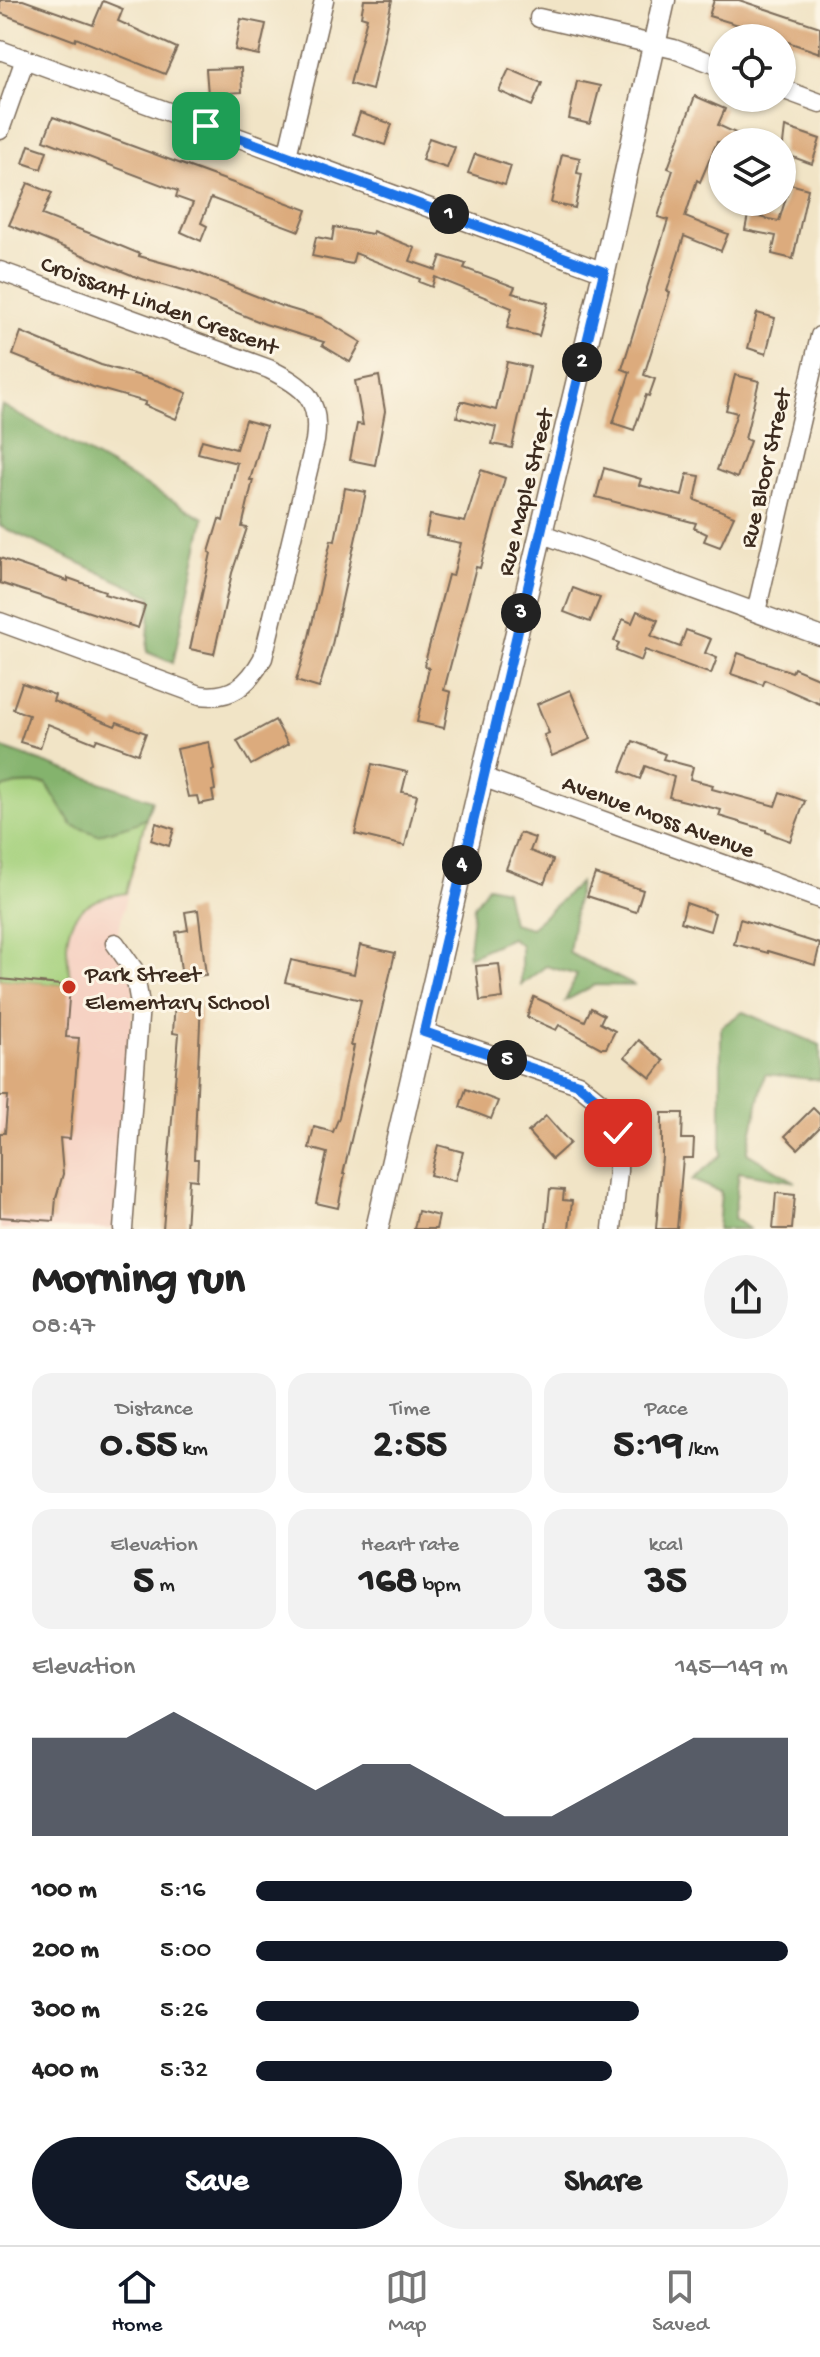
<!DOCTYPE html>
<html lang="en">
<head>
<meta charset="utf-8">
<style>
	body { margin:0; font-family:"Gochi Hand",sans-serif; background:#f2f2f2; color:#222; height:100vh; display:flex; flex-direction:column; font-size:30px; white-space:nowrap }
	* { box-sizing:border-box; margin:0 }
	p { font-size:26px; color:#767676 }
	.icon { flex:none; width:44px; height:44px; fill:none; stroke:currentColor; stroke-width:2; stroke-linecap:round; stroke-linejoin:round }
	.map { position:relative; height:1229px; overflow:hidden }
	.side { display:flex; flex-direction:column; background:#fff; flex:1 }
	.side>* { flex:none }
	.buttons { position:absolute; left:708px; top:24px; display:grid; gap:16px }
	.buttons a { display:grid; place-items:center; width:88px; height:88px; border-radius:50%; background:#fff; box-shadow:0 2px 6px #0004; font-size:40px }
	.pin { position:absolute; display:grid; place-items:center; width:68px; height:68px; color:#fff; margin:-34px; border-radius:16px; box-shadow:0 4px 12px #0006 }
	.km { position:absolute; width:40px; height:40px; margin:-20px; border-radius:50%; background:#222; color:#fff; font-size:22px; line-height:40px; text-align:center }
	.round { display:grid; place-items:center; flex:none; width:84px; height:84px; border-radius:42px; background:#f2f2f2 }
	.head { display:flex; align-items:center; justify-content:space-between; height:136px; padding:0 32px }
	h1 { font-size:44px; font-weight:700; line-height:60px }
	.figures { display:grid; grid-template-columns:repeat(3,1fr); gap:12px; height:136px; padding:8px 32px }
	.figures div { display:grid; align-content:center; border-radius:20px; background:#f2f2f2; text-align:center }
	.figures b { font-size:40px; font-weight:700 }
	.figures small { font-size:22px; font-weight:400 }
	.figures p { font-size:22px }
	.chart { height:224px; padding:16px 32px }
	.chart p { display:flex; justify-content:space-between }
	.chart svg { width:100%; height:144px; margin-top:8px; fill:#111827; opacity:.7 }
	.button { display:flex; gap:16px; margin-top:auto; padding:16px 32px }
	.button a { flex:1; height:92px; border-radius:48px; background:#111827; color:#fff; font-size:32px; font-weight:700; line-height:92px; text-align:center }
	.button a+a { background:#f2f2f2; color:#222 }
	ul { padding:0 32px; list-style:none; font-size:26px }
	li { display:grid; grid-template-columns:128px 96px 1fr; align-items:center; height:60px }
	li i { height:20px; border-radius:10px; background:#111827 }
	.tab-bar { display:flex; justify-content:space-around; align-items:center; height:112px; border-top:2px solid #e0e0e0; background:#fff; font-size:22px; color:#767676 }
	.tab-bar a { display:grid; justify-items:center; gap:4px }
	.tab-bar .on { color:#111827 }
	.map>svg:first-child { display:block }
	.built { fill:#f6d2c3 }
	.green { fill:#a6d17e; stroke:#707e4e; stroke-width:2 }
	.forest { fill:#84b36d; stroke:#606e46; stroke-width:2 }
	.building { fill:#dcab7d }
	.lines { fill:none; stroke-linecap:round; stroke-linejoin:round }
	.minor-casing { stroke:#7b6b59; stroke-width:21 }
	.tertiary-casing { stroke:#7b6b59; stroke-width:25 }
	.minor { stroke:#fff; stroke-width:18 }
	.tertiary { stroke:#fff; stroke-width:22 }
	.route-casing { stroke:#fff; stroke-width:16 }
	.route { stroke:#1a73e8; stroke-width:10 }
	.poi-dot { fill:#c8321e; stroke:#fcf5e5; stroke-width:3 }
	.labels { text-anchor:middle; stroke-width:6; stroke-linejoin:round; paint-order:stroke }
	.street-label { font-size:24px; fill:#3b2a1e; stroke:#fcf5e5 }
	.poi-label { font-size:24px; fill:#3b2a1e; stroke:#fcf5e5; text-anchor:start }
</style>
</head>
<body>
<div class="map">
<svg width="820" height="1229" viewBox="0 0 820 1229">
	<rect width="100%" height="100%" fill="#fcf5e5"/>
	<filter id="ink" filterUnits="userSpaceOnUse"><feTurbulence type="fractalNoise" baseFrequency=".0125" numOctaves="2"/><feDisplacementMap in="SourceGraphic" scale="16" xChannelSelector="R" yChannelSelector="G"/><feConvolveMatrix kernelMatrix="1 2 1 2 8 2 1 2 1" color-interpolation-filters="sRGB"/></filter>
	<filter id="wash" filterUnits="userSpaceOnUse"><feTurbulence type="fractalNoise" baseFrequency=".006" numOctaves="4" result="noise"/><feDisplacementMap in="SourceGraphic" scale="32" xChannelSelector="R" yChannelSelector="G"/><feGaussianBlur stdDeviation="1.8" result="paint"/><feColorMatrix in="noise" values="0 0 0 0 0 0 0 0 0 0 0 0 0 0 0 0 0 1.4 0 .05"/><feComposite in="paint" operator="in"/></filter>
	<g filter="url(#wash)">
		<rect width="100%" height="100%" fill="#f1e4c6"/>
		<!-- built -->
		<polygon class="built" points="0,747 152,800 115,943 134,970 123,1229 0,1229"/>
		<!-- green -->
		<path class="green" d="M46,783l100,35 -20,75c-33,5 -59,15 -59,54 0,13 3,26 3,39l-70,-7v-194z"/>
		<!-- forest -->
		<g class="forest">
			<polygon points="2,405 204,518 173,663 147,652 151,596 0,526 0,415"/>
			<path d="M0,747l152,53 -6,18c-15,10 -32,10 -48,17l-26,-10 -26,-42 -30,1 -16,5z"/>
			<polygon points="579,883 569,953 635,986 595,985 565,1001 577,975 546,966 521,985 521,945 511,938 468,957 474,906 488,886 505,890 512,923 531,928"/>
			<polygon points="743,1012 820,1045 820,1080 765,1074 747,1153 796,1182 739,1172 734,1218 749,1229 718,1229 721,1192 692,1180 721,1155 721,1027"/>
		</g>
		<g id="blocks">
			<!-- building -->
			<g class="building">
				<polygon points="0,0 23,0 93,25 103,1 123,9 118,21 177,48 165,74 76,38 75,41 0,13"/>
				<polygon points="364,0 392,0 372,90 350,84 367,18 361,16"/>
				<polygon points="714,0 739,0 820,27 820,53 782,40 782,38 709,16"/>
				<polygon points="241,19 266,24 259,55 235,50"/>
				<polygon points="241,68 242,92 208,94 206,69"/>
				<polygon points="509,69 542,83 532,106 499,91"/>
				<polygon points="577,81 600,86 590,124 569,119"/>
				<polygon points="695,96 725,109 718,125 755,142 717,142 700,182 697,180 685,217 728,234 721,251 684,236 667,291 670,292 644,375 655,379 649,396 646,395 634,430 613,423 630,372 622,369 668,220 658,217 673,170 668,168"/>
				<polygon points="360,113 392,124 385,145 353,134"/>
				<polygon points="53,117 307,210 299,231 211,198 201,223 207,226 201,241 181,232 193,203 176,197 178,191 44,140"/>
				<polygon points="785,127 820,139 812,164 782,153"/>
				<polygon points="429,138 455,147 447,168 422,160"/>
				<polygon points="29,145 47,151 41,169 23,163"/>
				<polygon points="475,154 511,166 505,185 468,173"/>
				<polygon points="562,154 580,158 577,173 582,174 575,208 551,203"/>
				<polygon points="28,183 52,193 42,215 89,233 140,254 139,256 193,271 281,306 321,318 361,342 350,362 322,345 324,342 265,324 186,292 139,278 9,225"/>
				<polygon points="790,184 808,189 793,259 772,254 776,236 745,230 748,215 779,221"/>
				<polygon points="334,227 372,234 373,231 415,248 410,261 436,270 441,256 466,264 464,268 515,287 512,293 548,303 539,336 507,328 512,308 435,277 432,287 419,282 420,279 355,253 352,264 312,256 316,237 332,240"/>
				<polygon points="757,313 775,318 766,354 748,348"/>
				<polygon points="21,332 101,365 159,381 187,393 176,419 144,405 146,402 93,387 13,355"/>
				<polygon points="507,362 530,367 512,448 492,444 496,427 457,417 461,401 496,410"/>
				<polygon points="735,375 759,381 745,439 750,441 737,478 717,470 737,413 726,410"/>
				<polygon points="379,376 385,411 375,465 350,460 357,424 363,425 355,381"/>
				<polygon points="245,420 266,426 250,480 253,480 242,527 247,528 232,573 214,654 190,649 211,553 209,552 219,519 223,521 237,463 198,453 202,440 236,449"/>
				<polygon points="604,468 641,479 639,485 682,496 687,474 700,476 695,500 734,516 720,547 704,541 707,534 694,528 696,523 596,497"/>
				<polygon points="481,470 505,478 480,568 476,567 444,690 451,692 444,728 417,722 429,668 424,666 448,575 453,576 461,543 426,536 430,515 465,522"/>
				<polygon points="345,488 366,492 331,649 319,688 296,681 309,637 331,540 335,541"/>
				<polygon points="0,558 68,581 68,578 105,591 104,594 145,606 138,628 0,583"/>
				<polygon points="573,588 600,598 590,622 564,612"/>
				<polygon points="637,611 658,620 651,636 680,647 686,630 711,639 705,653 717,658 711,674 645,650 641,661 616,651 619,643 614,641 623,619 632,623"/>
				<polygon points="738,653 792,672 794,668 820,679 820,704 765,680 763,685 731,674"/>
				<polygon points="22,683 55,695 53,701 115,726 117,722 146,733 138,754 97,739 95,743 48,724 40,748 20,742 29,715 13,709"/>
				<polygon points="570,690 591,739 552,756 544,735 549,733 537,704"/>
				<polygon points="275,720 288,744 251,765 237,741"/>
				<polygon points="633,741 665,754 663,759 693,767 690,779 713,785 712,789 775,806 780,792 805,801 790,841 766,832 766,830 719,816 721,810 669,797 674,777 645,766 640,779 621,771"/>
				<polygon points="209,742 214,770 212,771 215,790 212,791 214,801 199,804 197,796 188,797 177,749"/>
				<polygon points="372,764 407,772 402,792 417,795 405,846 355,834"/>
				<polygon points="156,823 174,829 169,846 151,840"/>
				<polygon points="520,833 535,838 530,851 553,860 544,884 506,869"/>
				<polygon points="595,874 643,890 636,912 587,896"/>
				<polygon points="686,903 715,913 710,931 681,922"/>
				<polygon points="198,910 206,975 182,978 176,932 188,930 185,912"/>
				<polygon points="740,919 820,944 815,965 768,951 768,953 734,944"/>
				<polygon points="360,945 395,953 343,1174 345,1174 338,1208 316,1203 327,1153 309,1148 314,1127 333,1132 339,1117 354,1046 351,1046 361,1000 285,982 291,960 354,974"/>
				<polygon points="499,964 503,998 480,1001 476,966"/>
				<polygon points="0,979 70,986 66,1037 79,1038 70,1139 60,1138 63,1174 56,1198 54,1221 0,1217 0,1133 5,1133 8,1096 0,1096"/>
				<polygon points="534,997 585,1021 591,1008 604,1015 600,1023 615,1031 606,1048 601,1048 559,1025 556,1030 527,1017"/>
				<polygon points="175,1000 201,1001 194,1159 198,1159 197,1180 189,1179 186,1229 163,1229 179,1034 173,1033"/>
				<polygon points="639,1040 664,1061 651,1078 625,1057"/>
				<polygon points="466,1089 498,1101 491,1119 460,1107"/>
				<polygon points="813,1108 820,1115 820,1127 798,1149 785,1136"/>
				<polygon points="662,1113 683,1113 682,1139 694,1139 693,1158 683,1158 677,1229 656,1229 662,1157"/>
				<polygon points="546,1116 570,1143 552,1159 528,1132"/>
				<polygon points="438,1145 463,1152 455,1181 430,1175"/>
				<polygon points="550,1189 564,1190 563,1200 572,1201 569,1229 546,1229"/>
				<polygon points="776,1193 795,1195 792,1229 773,1229"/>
				<polygon points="418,1211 439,1216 436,1229 414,1229"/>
			</g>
		</g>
	</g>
	<g filter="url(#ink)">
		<use href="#blocks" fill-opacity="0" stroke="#7b6b59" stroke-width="2"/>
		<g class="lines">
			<defs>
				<g id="minor">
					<polyline points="539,18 674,49 722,67"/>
					<polyline points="0,50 604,272"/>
					<polyline points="782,89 820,103"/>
					<polyline points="0,130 25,59"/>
					<polyline points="287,156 324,0"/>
					<path d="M0,271l269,98c36,18 52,30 46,72l-52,217c-15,27 -31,41 -63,37l-200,-73"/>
					<polyline points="540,533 820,636"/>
					<polyline points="756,612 820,336"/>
					<polyline points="482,777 820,899"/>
					<polyline points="115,943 134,970 140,1004 123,1229"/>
					<polyline points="424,1032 578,1084 604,1105 618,1133 618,1171 612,1229"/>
				</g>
				<polyline id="tertiary" points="377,1229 482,777 604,272 664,0"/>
			</defs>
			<!-- minor casing -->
			<use href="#minor" class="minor-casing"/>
			<!-- tertiary casing -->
			<use href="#tertiary" class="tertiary-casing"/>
			<!-- minor -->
			<use href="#minor" class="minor"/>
			<!-- tertiary -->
			<use href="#tertiary" class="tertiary"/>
		</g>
	</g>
	<g class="lines" filter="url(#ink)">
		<defs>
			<polyline id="route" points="206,126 604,272 543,523 424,1032 578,1084 604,1105 618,1133"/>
		</defs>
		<!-- route casing -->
		<use href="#route" class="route-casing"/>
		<!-- route -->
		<use href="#route" class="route"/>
	</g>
	<!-- markers -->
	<circle class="poi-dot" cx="69" cy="987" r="8"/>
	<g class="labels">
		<!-- street labels -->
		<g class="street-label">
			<text transform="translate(160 304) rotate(20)" y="8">Croissant Linden Crescent</text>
			<text transform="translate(764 468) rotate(-77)" y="8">Rue Bloor Street</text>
			<text transform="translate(524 492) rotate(-76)" y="8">Rue Maple Street</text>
			<text transform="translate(659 815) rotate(20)" y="8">Avenue Moss Avenue</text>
		</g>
		<!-- poi labels -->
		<g class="poi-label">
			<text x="85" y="981">Park Street<tspan x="85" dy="28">Elementary School</tspan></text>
		</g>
	</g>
</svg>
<div class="buttons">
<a><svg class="icon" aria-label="locate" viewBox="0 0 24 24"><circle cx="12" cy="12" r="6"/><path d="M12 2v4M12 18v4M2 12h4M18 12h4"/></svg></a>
<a><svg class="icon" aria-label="layers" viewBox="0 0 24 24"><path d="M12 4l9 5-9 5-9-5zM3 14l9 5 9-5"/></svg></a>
</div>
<div class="pin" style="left:206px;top:126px;background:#1e9e55"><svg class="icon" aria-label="arrive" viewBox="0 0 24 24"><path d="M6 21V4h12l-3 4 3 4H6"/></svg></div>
<div class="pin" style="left:618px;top:1133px;background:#d93025"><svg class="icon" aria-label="check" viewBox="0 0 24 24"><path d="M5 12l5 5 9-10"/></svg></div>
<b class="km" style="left:449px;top:214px">1</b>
<b class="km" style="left:582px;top:362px">2</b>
<b class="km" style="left:521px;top:613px">3</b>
<b class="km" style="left:462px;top:865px">4</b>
<b class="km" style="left:507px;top:1060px">5</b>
</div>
<section class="side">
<div class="head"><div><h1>Morning run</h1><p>08:47</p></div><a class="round"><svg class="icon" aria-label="share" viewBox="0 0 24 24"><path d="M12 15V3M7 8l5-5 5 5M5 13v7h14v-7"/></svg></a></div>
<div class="figures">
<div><p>Distance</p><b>0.55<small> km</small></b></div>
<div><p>Time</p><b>2:55</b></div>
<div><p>Pace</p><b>5:19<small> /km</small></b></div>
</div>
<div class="figures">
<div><p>Elevation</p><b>5<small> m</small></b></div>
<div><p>Heart rate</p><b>168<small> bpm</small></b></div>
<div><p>kcal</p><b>35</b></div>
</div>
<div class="chart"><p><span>Elevation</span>145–149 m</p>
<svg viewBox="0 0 160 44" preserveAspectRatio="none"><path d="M0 44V14L10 14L20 14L30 6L40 14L50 22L60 30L70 22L80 22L90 30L100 38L110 38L120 30L130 22L140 14L150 14L160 14V44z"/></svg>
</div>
<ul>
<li><b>100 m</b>5:16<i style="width:82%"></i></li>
<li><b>200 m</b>5:00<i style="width:100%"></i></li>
<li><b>300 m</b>5:26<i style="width:72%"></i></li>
<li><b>400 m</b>5:32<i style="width:67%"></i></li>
</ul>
<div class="button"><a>Save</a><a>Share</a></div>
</section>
<nav class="tab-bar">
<a class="on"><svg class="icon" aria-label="home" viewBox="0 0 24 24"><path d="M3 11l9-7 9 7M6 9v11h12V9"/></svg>Home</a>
<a><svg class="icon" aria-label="map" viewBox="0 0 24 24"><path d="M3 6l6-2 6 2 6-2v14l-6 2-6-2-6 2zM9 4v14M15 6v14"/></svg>Map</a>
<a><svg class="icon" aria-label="saved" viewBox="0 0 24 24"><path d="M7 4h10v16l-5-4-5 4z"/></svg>Saved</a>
</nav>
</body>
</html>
